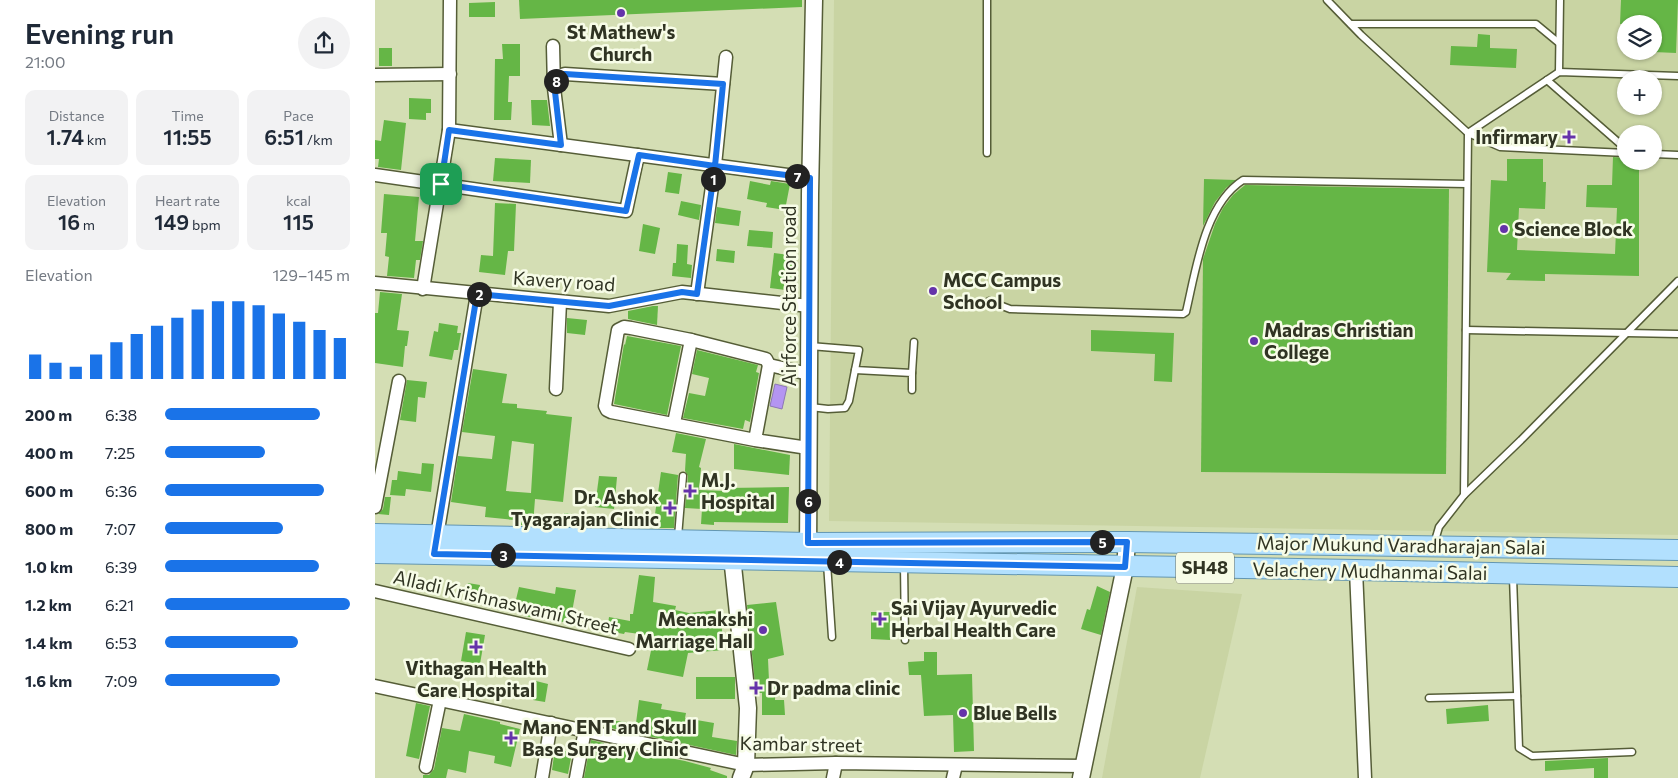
<!DOCTYPE html>
<html lang="en">
<head>
<meta charset="utf-8">
<style>
	body { margin:0; font-family:Commissioner,sans-serif; background:#f2f2f3; color:#1f2937; height:100vh; display:flex; flex-direction:column; font-size:19px; white-space:nowrap }
	* { box-sizing:border-box; margin:0 }
	p { font-size:16px; color:#747a83 }
	.icon { flex:none; width:28px; height:28px; fill:none; stroke:currentColor; stroke-width:2; stroke-linecap:round; stroke-linejoin:round }
	.map { position:relative; flex:1; overflow:hidden }
	.side { display:flex; flex-direction:column; background:#fff; width:375px }
	.side>* { flex:none }
	.tools { position:absolute; left:1242px; top:15px; display:grid; gap:10px }
	.tools a { display:grid; place-items:center; width:45px; height:45px; border-radius:50%; background:#fff; box-shadow:0 1px 4px #0004; font-size:25px }
	.pin { position:absolute; display:grid; place-items:center; width:42px; height:42px; color:#fff; margin:-21px; border-radius:10px; box-shadow:0 2px 8px #0006 }
	.km { position:absolute; width:25px; height:25px; margin:-12px; border-radius:50%; background:#222; color:#fff; font-size:14px; line-height:25px; text-align:center }
	.round { display:grid; place-items:center; flex:none; width:52px; height:52px; border-radius:26px; background:#f2f2f3 }
	.summary { display:flex; align-items:center; justify-content:space-between; height:85px; padding:0 25px }
	h1 { font-size:28px; font-weight:600; line-height:38px }
	.figures { display:grid; grid-template-columns:repeat(3,1fr); gap:8px; height:85px; padding:5px 25px }
	.figures div { display:grid; align-content:center; border-radius:10px; background:#f2f2f3; text-align:center }
	.figures b { font-size:21px; font-weight:600 }
	.figures small { font-size:14px; font-weight:400 }
	.figures p { font-size:14px }
	.chart { height:140px; padding:10px 25px }
	.chart p { display:flex; justify-content:space-between }
	.chart svg { width:100%; height:90px; margin-top:5px; stroke:#1a73e8; stroke-width:6 }
	ul { padding:0 25px; list-style:none; font-size:16px }
	li { display:grid; grid-template-columns:80px 60px 1fr; align-items:center; height:38px }
	li i { height:12px; border-radius:6px; background:#1a73e8 }
	main { display:flex; flex:1; min-height:0 }
	.map>svg:first-child { display:block }
	.built { fill:#c9d4a3; fill-rule:evenodd }
	.water { fill:#b495f2; stroke:#8c78b4 }
	.building { fill:#65b646; fill-rule:evenodd }
	.lines { fill:none; stroke-linecap:round; stroke-linejoin:round }
	.service-casing { stroke:#555d37; stroke-width:9 }
	.minor-casing { stroke:#555d37; stroke-width:15 }
	.tertiary-casing { stroke:#555d37; stroke-width:19 }
	.primary-casing { stroke:#6396b1; stroke-width:22 }
	.service { stroke:#fff; stroke-width:6 }
	.minor { stroke:#fff; stroke-width:12 }
	.tertiary { stroke:#fff; stroke-width:16 }
	.primary { stroke:#b2e0fe; stroke-width:20 }
	.route-casing { stroke:#fff; stroke-width:10 }
	.route { stroke:#1a73e8; stroke-width:6 }
	.poi-dot { fill:#6533aa; stroke:#f7fce7; stroke-width:2 }
	.labels { text-anchor:middle; stroke-width:5; stroke-linejoin:round; paint-order:stroke }
	.shield { fill:#f7fce7; stroke:#6c705e; stroke-width:1 }
	.shield-label { font-size:18px; font-weight:bold; fill:#303423 }
	.poi-label { font-size:19px; font-weight:bold; fill:#303423; stroke:#f7fce7; text-anchor:start }
	.street-label { font-size:19px; fill:#303423; stroke:#f7fce7 }
</style>
</head>
<body>
<main>
<section class="side">
<div class="summary"><div><h1>Evening run</h1><p>21:00</p></div><a class="round"><svg class="icon" aria-label="share" viewBox="0 0 24 24"><path d="M12 15V3M7 8l5-5 5 5M5 13v7h14v-7"/></svg></a></div>
<div class="figures">
<div><p>Distance</p><b>1.74<small> km</small></b></div>
<div><p>Time</p><b>11:55</b></div>
<div><p>Pace</p><b>6:51<small> /km</small></b></div>
</div>
<div class="figures">
<div><p>Elevation</p><b>16<small> m</small></b></div>
<div><p>Heart rate</p><b>149<small> bpm</small></b></div>
<div><p>kcal</p><b>115</b></div>
</div>
<div class="chart"><p><span>Elevation</span>129–145 m</p>
<svg viewBox="0 0 160 44" preserveAspectRatio="none"><path d="M5 44V32M15 44V36M25 44V38M35 44V32M45 44V26M55 44V22M65 44V18M75 44V14M85 44V10M95 44V6M105 44V6M115 44V8M125 44V12M135 44V16M145 44V20M155 44V24"/></svg>
</div>
<ul>
<li><b>200 m</b>6:38<i style="width:84%"></i></li>
<li><b>400 m</b>7:25<i style="width:54%"></i></li>
<li><b>600 m</b>6:36<i style="width:86%"></i></li>
<li><b>800 m</b>7:07<i style="width:64%"></i></li>
<li><b>1.0 km</b>6:39<i style="width:83%"></i></li>
<li><b>1.2 km</b>6:21<i style="width:100%"></i></li>
<li><b>1.4 km</b>6:53<i style="width:72%"></i></li>
<li><b>1.6 km</b>7:09<i style="width:62%"></i></li>
</ul>
</section>
<div class="map">
<svg width="1303" height="778" viewBox="0 0 1303 778">
	<rect width="100%" height="100%" fill="#d4deb4"/>
	<!-- built -->
	<g class="built">
		<path d="M459,0h844v535l-849,-14zM1251,24h28v27h-28zM1251,79h28v27h-28zM1251,134h28v27h-28z"/>
		<polygon points="762,587 867,594 825,778 727,778"/>
	</g>
	<!-- water -->
	<polygon class="water" points="400,384 412,387 407,409 395,406"/>
	<!-- building -->
	<g class="building">
		<polygon points="144,0 427,0 427,7 145,19"/>
		<polygon points="1246,0 1303,0 1301,53 1279,52 1279,24 1245,24"/>
		<polygon points="120,2 120,17 94,17 94,3"/>
		<polygon points="1103,34 1115,35 1115,48 1142,49 1141,68 1075,65 1076,46 1102,47"/>
		<polygon points="127,44 145,44 145,76 134,76 133,102 137,102 136,120 119,120 120,59 128,59"/>
		<rect x="4" y="48" width="13" height="18"/>
		<polygon points="34,98 56,99 56,113 51,113 51,120 34,119"/>
		<polygon points="156,100 172,100 175,126 157,125"/>
		<polygon points="9,120 31,123 26,170 3,167 4,159 0,159 0,140 6,141"/>
		<polygon points="1238,157 1251,158 1251,161 1264,161 1264,276 1170,274 1170,281 1131,280 1136,273 1112,272 1116,180 1132,181 1132,159 1168,159 1168,182 1171,182 1170,209 1144,208 1142,250 1240,254 1242,208 1211,207 1212,185 1237,185"/>
		<polygon points="120,158 156,160 155,183 118,181"/>
		<polygon points="293,172 307,174 304,194 290,192"/>
		<polygon points="829,179 861,180 851,188 840,202 828,226"/>
		<polygon points="375,181 395,185 396,181 415,184 410,210 391,207 392,203 372,199"/>
		<polygon points="870,185 1074,189 1071,474 826,472 828,259 840,224 848,208 858,195"/>
		<polygon points="9,194 44,197 40,241 48,241 45,260 41,260 39,278 12,276 14,257 10,256 12,233 6,233"/>
		<polygon points="306,201 326,205 324,220 303,215"/>
		<polygon points="120,203 141,204 139,251 133,251 130,275 104,272 106,255 118,256"/>
		<polygon points="342,207 366,211 364,226 340,223"/>
		<polygon points="268,224 285,228 280,254 264,251"/>
		<polygon points="374,230 398,232 397,248 372,246"/>
		<polygon points="302,244 313,245 312,264 317,265 316,278 297,276 298,263 301,263"/>
		<polygon points="342,249 360,251 359,263 341,261"/>
		<polygon points="399,253 422,256 418,291 395,288"/>
		<polygon points="5,292 27,294 22,330 34,331 32,346 30,346 28,367 0,363 0,313 3,313"/>
		<polygon points="278,306 283,306 282,325 253,319 253,311"/>
		<polygon points="192,318 212,320 210,335 192,333"/>
		<polygon points="64,323 83,326 82,333 86,333 83,350 79,350 77,360 54,356 59,331 63,332"/>
		<polygon points="716,330 799,333 797,382 779,381 780,354 716,351"/>
		<polygon points="252,336 306,346 292,415 239,404 249,344 250,345"/>
		<polygon points="322,350 383,365 381,372 384,373 375,422 370,420 368,429 308,418 314,393 330,396 334,378 317,374"/>
		<path d="M98,369l34,5 -5,29 15,1v4l30,3 -1,3 26,3 -9,85 -28,-3 -2,26h-19v-5l-29,-3 1,-10 -35,-5 7,-46 34,3 3,-23 -33,-4zM137,441l22,3 -3,49 -25,-2z"/>
		<polygon points="32,380 52,382 50,398 43,397 41,422 25,420"/>
		<polygon points="301,433 331,439 324,467 326,468 324,490 350,491 350,488 414,487 413,523 339,522 339,525 326,524 327,509 310,508 313,476 310,471 311,454 297,452"/>
		<polygon points="359,444 415,455 414,475 359,469"/>
		<polygon points="47,463 59,464 56,492 31,489 30,496 15,495 17,480 22,480 23,471 46,474"/>
		<polygon points="286,472 303,475 299,528 278,528"/>
		<polygon points="224,476 242,477 239,509 220,507"/>
		<polygon points="10,497 16,497 14,515 3,514 8,509"/>
		<polygon points="189,513 206,515 205,526 188,526"/>
		<polygon points="264,575 280,577 278,602 301,606 300,610 314,613 345,610 349,650 313,653 308,677 272,670 279,636 250,632 249,634 232,631 234,617 255,621 255,614 258,614"/>
		<polygon points="93,583 105,585 102,601 90,599"/>
		<polygon points="722,586 735,592 726,635 706,629 712,609 715,610"/>
		<polygon points="144,587 180,594 181,587 201,590 195,623 149,616 150,610 139,608"/>
		<polygon points="401,602 409,655 393,659 394,681 401,681 400,700 409,700 410,715 387,715 387,693 381,693 372,605"/>
		<polygon points="496,612 515,612 515,640 496,639"/>
		<polygon points="91,632 110,635 105,664 86,661"/>
		<polygon points="549,652 562,652 562,675 597,674 599,751 579,752 578,715 549,716 546,675 534,675 533,662 549,661"/>
		<rect x="321" y="677" width="39" height="22"/>
		<polygon points="161,681 173,684 170,702 158,700"/>
		<polygon points="264,700 287,704 286,709 311,713 310,718 339,723 337,737 362,741 361,755 231,727 232,720 261,723"/>
		<polygon points="41,703 55,706 44,759 31,756"/>
		<polygon points="1113,705 1114,721 1072,724 1071,709"/>
		<polygon points="89,714 125,722 125,724 145,729 136,767 119,763 120,756 94,751 91,773 73,769 71,778 48,778 48,775 54,775 59,769 67,728 85,731"/>
		<polygon points="216,740 229,743 229,745 310,761 336,768 335,770 352,776 352,778 209,778"/>
		<polygon points="180,748 197,753 193,774 177,770"/>
		<polygon points="1233,758 1233,778 1219,778 1219,768 1170,771 1170,761"/>
	</g>
	<g class="lines">
		<defs>
			<g id="service">
				<polyline points="612,0 612,153"/>
				<polyline points="952,0 986,35 1093,133 1125,147 1251,153"/>
				<polyline points="976,24 1161,24 1184,43"/>
				<polyline points="1184,72 1185,0"/>
				<polyline points="1172,80 1251,149"/>
				<polyline points="1279,154 1303,155"/>
				<path d="M614,301l21,8 173,5 3,-2c10,-42 18,-107 57,-132l224,4"/>
				<polyline points="1091,330 1303,334"/>
				<polyline points="435,346 484,350 480,370 537,373 537,390"/>
				<polyline points="537,373 539,342"/>
				<polyline points="435,407 453,409 470,408 474,401 480,370"/>
				<polyline points="1089,495 1146,440 1303,281"/>
				<polyline points="303,537 308,476"/>
				<polyline points="1059,544 1064,527 1089,495 1093,133 1184,72 1303,76"/>
				<polyline points="452,563 457,637"/>
				<polyline points="529,564 530,640"/>
				<polyline points="1138,577 1144,748 1157,756 1257,752"/>
				<polyline points="1054,698 1142,696"/>
			</g>
			<g id="minor">
				<polyline points="178,46 179,88 186,145"/>
				<polyline points="0,75 75,74"/>
				<polyline points="179,83 183,76 190,74 348,84"/>
				<polyline points="74,130 435,178"/>
				<polyline points="0,175 251,211 263,155"/>
				<polyline points="0,283 234,306 307,292 434,306"/>
				<polyline points="48,289 74,130 75,0"/>
				<polyline points="322,294 340,165 351,57"/>
				<polyline points="394,365 434,374"/>
				<polyline points="181,389 185,302"/>
				<polyline points="299,423 316,340"/>
				<polyline points="380,440 394,365 391,359 316,340 256,328 249,327 243,330 230,406 232,410 236,412 380,440 433,448"/>
				<polyline points="0,507 24,381"/>
				<polyline points="61,542 102,294"/>
				<polyline points="981,570 990,778"/>
				<polyline points="0,591 254,649"/>
				<polyline points="0,686 371,765 461,763 709,766"/>
				<polyline points="51,767 65,700"/>
				<polyline points="167,778 176,723"/>
				<polyline points="201,778 210,730"/>
				<polyline points="458,778 461,763"/>
				<polyline points="578,778 581,765"/>
			</g>
			<g id="tertiary">
				<polyline points="356,547 373,708 371,765 366,778"/>
				<polyline points="433,555 435,194 439,0"/>
				<polyline points="706,778 750,567 752,542"/>
			</g>
			<g id="primary">
				<polyline points="0,534 433,543 752,542 1303,550"/>
				<polyline points="0,553 981,570 1303,577"/>
			</g>
		</defs>
		<!-- service casing -->
		<use href="#service" class="service-casing"/>
		<!-- minor casing -->
		<use href="#minor" class="minor-casing"/>
		<!-- tertiary casing -->
		<use href="#tertiary" class="tertiary-casing"/>
		<!-- primary casing -->
		<use href="#primary" class="primary-casing"/>
		<!-- service -->
		<use href="#service" class="service"/>
		<!-- minor -->
		<use href="#minor" class="minor"/>
		<!-- tertiary -->
		<use href="#tertiary" class="tertiary"/>
		<!-- primary -->
		<use href="#primary" class="primary"/>
	</g>
	<g class="lines">
		<defs>
			<polyline id="route" points="66,184 251,211 264,155 340,166 322,294 307,292 234,306 102,294 59,554 750,567 752,542 433,543 435,178 340,166 348,84 190,74 183,76 179,83 186,145 74,130 66,184"/>
		</defs>
		<!-- route casing -->
		<use href="#route" class="route-casing"/>
		<!-- route -->
		<use href="#route" class="route"/>
	</g>
	<!-- markers -->
	<g class="poi-dot">
		<circle cx="246" cy="13" r="5"/>
		<path d="M1191.5 129.5h5v5h5v5h-5v5h-5v-5h-5v-5h5z"/>
		<circle cx="1129" cy="229" r="5"/>
		<circle cx="558" cy="291" r="5"/>
		<circle cx="879" cy="341" r="5"/>
		<path d="M312.5 483.5h5v5h5v5h-5v5h-5v-5h-5v-5h5z"/>
		<path d="M292.5 500.5h5v5h5v5h-5v5h-5v-5h-5v-5h5z"/>
		<path d="M502.5 611.5h5v5h5v5h-5v5h-5v-5h-5v-5h5z"/>
		<circle cx="388" cy="630" r="5"/>
		<path d="M98.5 639.5h5v5h5v5h-5v5h-5v-5h-5v-5h5z"/>
		<path d="M378.5 680.5h5v5h5v5h-5v5h-5v-5h-5v-5h5z"/>
		<circle cx="588" cy="713" r="5"/>
		<path d="M133.5 730.5h5v5h5v5h-5v5h-5v-5h-5v-5h5z"/>
	</g>
	<g class="labels">
		<!-- shield labels -->
		<rect class="shield" x="801" y="552.5" width="58" height="31" rx="4"/>
		<g class="shield-label">
			<text x="830" y="574">SH48</text>
		</g>
		<!-- poi labels -->
		<g class="poi-label">
			<text x="246" y="39" text-anchor="middle">St Mathew's<tspan x="246" dy="22">Church</tspan></text>
			<text x="1183" y="144" text-anchor="end">Infirmary</text>
			<text x="1139" y="236">Science Block</text>
			<text x="568" y="287">MCC Campus<tspan x="568" dy="22">School</tspan></text>
			<text x="889" y="337">Madras Christian<tspan x="889" dy="22">College</tspan></text>
			<text x="326" y="487">M.J.<tspan x="326" dy="22">Hospital</tspan></text>
			<text x="284" y="504" text-anchor="end">Dr. Ashok<tspan x="284" dy="22">Tyagarajan Clinic</tspan></text>
			<text x="516" y="615">Sai Vijay Ayurvedic<tspan x="516" dy="22">Herbal Health Care</tspan></text>
			<text x="378" y="626" text-anchor="end">Meenakshi<tspan x="378" dy="22">Marriage Hall</tspan></text>
			<text x="101" y="675" text-anchor="middle">Vithagan Health<tspan x="101" dy="22">Care Hospital</tspan></text>
			<text x="392" y="695">Dr padma clinic</text>
			<text x="598" y="720">Blue Bells</text>
			<text x="147" y="734">Mano ENT and Skull<tspan x="147" dy="22">Base Surgery Clinic</tspan></text>
		</g>
		<!-- street labels -->
		<g class="street-label">
			<text transform="translate(189 281) rotate(4)" y="7">Kavery road</text>
			<text transform="translate(414 296) rotate(-90)" y="7">Airforce Station road</text>
			<text transform="translate(1026 545) rotate(1)" y="7">Major Mukund Varadharajan Salai</text>
			<text transform="translate(995 571) rotate(1)" y="7">Velachery Mudhanmai Salai</text>
			<text transform="translate(131 602) rotate(13)" y="7">Alladi Krishnaswami Street</text>
			<text transform="translate(426 744) rotate(1)" y="7">Kambar street</text>
		</g>
	</g>
</svg>
<div class="tools">
<a><svg class="icon" aria-label="layers" viewBox="0 0 24 24"><path d="M12 4l9 5-9 5-9-5zM3 14l9 5 9-5"/></svg></a>
<a>+</a>
<a>−</a>
</div>
<div class="pin" style="left:66px;top:184px;background:#1e9e55"><svg class="icon" aria-label="arrive" viewBox="0 0 24 24"><path d="M6 21V4h12l-3 4 3 4H6"/></svg></div>
<b class="km" style="left:338px;top:179px">1</b>
<b class="km" style="left:104px;top:294px">2</b>
<b class="km" style="left:128px;top:555px">3</b>
<b class="km" style="left:464px;top:562px">4</b>
<b class="km" style="left:727px;top:542px">5</b>
<b class="km" style="left:433px;top:501px">6</b>
<b class="km" style="left:422px;top:176px">7</b>
<b class="km" style="left:181px;top:81px">8</b>
</div>
</main>
</body>
</html>
